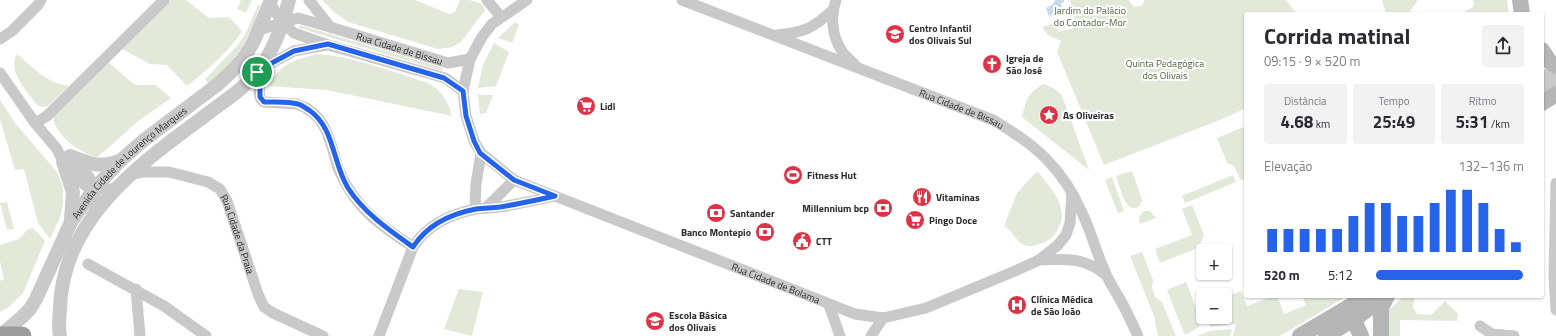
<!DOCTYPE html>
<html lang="pt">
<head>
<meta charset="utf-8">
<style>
	body { margin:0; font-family:"Titillium Web",sans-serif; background:#f2f2f3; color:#2b2b33; height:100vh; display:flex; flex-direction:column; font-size:15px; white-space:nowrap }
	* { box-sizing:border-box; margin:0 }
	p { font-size:13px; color:#7c7c81 }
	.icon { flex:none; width:22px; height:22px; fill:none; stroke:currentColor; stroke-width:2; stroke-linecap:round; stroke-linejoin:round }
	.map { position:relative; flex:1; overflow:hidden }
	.side { position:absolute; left:1244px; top:12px; width:300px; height:286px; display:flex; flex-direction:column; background:#fff; border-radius:4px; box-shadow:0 1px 3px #0004 }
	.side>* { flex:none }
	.fabs { position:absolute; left:1196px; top:244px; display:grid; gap:8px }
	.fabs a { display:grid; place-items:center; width:36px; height:36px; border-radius:4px; background:#fff; box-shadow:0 1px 3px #0004; font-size:20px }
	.pin { position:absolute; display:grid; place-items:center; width:34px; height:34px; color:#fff; margin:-17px; border:2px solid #fff; border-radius:50%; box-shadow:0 1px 4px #0007 }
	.round { display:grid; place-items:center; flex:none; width:42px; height:42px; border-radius:4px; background:#f2f2f3 }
	.headline { display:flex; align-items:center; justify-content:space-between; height:68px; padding:0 20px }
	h1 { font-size:22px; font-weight:700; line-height:30px }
	.figures { display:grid; grid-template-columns:repeat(3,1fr); gap:6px; height:68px; padding:4px 20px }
	.figures div { display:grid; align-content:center; border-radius:4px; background:#f2f2f3; text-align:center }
	.figures b { font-size:17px; font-weight:700 }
	.figures small { font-size:11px; font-weight:400 }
	.figures p { font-size:11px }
	.chart { height:112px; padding:8px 20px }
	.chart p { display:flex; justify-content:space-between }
	.chart svg { width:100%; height:72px; margin-top:4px; stroke:#2563eb; stroke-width:6 }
	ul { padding:0 20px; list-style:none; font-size:13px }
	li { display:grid; grid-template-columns:64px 48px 1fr; align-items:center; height:30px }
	li i { height:10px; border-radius:5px; background:#2563eb }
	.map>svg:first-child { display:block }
	.green { fill:#e2e9d9 }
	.water { fill:#c6dce9 }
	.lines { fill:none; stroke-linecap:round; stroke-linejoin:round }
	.minor { stroke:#c9c9c9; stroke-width:11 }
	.tertiary { stroke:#c9c9c9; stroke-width:14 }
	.secondary { stroke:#b6b6b6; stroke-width:16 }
	.trunk { stroke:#9c9c9c; stroke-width:19 }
	.route-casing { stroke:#fff; stroke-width:8 }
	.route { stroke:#2563eb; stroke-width:5 }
	.labels { text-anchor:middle; stroke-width:4; stroke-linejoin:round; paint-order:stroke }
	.park-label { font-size:10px; fill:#50653c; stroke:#fff }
	.poi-label { font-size:10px; font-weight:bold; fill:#2c2c2c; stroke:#fff; text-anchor:start }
	.street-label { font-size:10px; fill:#2c2c2c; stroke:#fff }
</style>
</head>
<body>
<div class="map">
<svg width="1556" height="336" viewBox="0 0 1556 336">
	<rect width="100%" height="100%" fill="#fff"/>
	<!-- green -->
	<g class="green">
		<path d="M170,0h16l23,18 20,-1 13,14c-14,22 -34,38 -55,55l-20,-21 -17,-1 -28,-15z"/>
		<polygon points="238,0 252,0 246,13 237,9 241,1"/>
		<path d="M322,0h93l34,14 6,-2 5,-12c9,0 23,0 25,10l-24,32 -9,5 -14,2 -90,-27 -14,-10z"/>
		<polygon points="1070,0 1128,0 1134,7 1143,5 1144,0 1286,0 1297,14 1246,14 1246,108 1225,118 1104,165 1057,52 1061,41 1048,35 1042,27 1056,23 1058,32 1077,27"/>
		<polygon points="1382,0 1418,0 1408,14 1386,14"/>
		<polygon points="1473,0 1507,0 1509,14 1463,14 1466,11 1474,6"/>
		<path d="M258,5l2,1c-13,37 -22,52 -51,79l-4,-6 32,-33 8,-11z"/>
		<polygon points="515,22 519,25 512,43 498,38"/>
		<polygon points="300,25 443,68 442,71 299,28"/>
		<polygon points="494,43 509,52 496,86 478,88 483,65"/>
		<path d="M17,54c17,14 29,29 52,32l-21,20 -5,1 -6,-2c-10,-14 -30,-34 -20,-51z"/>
		<path d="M316,54c37,2 77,18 112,29 14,8 20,17 24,33l-125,-26 -59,-4c13,-22 23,-25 48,-32z"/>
		<path d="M107,61l28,24h20l16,13c-13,10 -29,19 -41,30 -11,10 -21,20 -33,29 -17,-3 -43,-23 -44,-41z"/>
		<path d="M1044,84l11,5 7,7 27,74 -67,-53c4,-16 6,-25 22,-33z"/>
		<polygon points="478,95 493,95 486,113 480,114"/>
		<polygon points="0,100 15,123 57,172 63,187 63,203 61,215 50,239 38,223 24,169 15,170 0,119"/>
		<polygon points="1246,126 1246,181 1240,179 1234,166 1227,163 1217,138"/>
		<path d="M1132,171l10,29c-1,5 -3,8 -8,8 -10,0 -15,-24 -18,-32z"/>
		<path d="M1038,172c13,16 32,35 20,57 -3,6 -7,10 -13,13 -7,2 -14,6 -21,3 -7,-2 -11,-14 -20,-19l13,-33 17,-19z"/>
		<polygon points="1233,175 1236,182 1185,203 1182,196"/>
		<polygon points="1112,177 1124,211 1118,213 1105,180"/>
		<polygon points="7,202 14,229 7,230 0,203"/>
		<polygon points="1192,205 1204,235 1201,242 1195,249 1160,263 1155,249 1192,235 1182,209"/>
		<path d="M1144,211h6l6,7 -16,6c-2,-6 -1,-9 4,-13z"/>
		<polygon points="33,228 45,241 23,293 9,307 0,312 0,281 4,279 0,261 0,245 19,239 27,230"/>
		<polygon points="1142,252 1153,280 1152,287 1155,297 1162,302 1176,336 1158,336 1154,316 1130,256"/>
		<polygon points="1186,282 1201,321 1199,327 1187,334 1184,333 1167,290"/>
		<polygon points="459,289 483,292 472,336 444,329"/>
		<polygon points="1241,291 1247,306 1273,296 1277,296 1284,314 1306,305 1302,296 1347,296 1280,336 1233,336 1236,324 1210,327 1207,320 1215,317 1225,317 1225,298"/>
		<polygon points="1404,296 1415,296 1413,307 1417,314 1431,315 1445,301 1458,314 1457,321 1400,320 1400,336 1386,336 1386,313"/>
		<polygon points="1232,329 1230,336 1197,336 1210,331"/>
	</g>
	<!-- water -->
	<polygon class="water" points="1055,0 1064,0 1064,2 1061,3 1063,13 1049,16 1046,8 1053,4"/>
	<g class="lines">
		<!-- minor -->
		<g class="minor">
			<path id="s1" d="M309,0l21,27 118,36 22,-4"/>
			<polyline points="487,0 501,17"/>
			<path id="s2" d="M527,0l-35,24 -10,13 -12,22 -7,32 3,25 8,25 7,12 33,27 341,134 28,4 43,-10 89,-37 24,-11 19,-15 8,-10 4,-12 2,-30"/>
			<path id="s3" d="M682,0l311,120c43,25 70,48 90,95 9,19 14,40 23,59 4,10 11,19 16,29 6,11 11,22 16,33"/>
			<path d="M836,0c-6,16 -4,37 6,51 3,5 9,9 13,14"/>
			<polyline points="270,3 282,22 294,33 328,45 445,78 463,91"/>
			<polyline points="259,30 298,18 330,27"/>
			<path d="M777,35c28,-3 35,-6 56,-25"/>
			<polyline points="0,39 12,31 38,5 41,0"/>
			<polyline points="259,70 294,51 327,45"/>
			<path d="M257,72c1,4 2,7 2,11 1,7 -2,14 5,19l33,2c30,10 33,38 41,64 5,12 12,24 20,34 15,19 36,32 55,45"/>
			<polyline points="0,73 35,123 57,149 63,162 81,182 89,188 100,189 115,189"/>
			<polyline points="35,123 47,116 164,0"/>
			<path d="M71,158c22,21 27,25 23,56"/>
			<path id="s4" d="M130,175l13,-3h26l39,10 12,7 7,12 31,93 6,13 9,6 50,23"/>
			<polyline points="1556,183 1554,275 1556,310"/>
			<polyline points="486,208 514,180"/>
			<polyline points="475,209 476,184 481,153"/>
			<path d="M1039,260c27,-1 45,-3 67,15"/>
			<polyline points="88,264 164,306 206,336"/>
			<polyline points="136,289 140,336"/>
			<polyline points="829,305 840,336"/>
			<polyline points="1480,326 1492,334 1514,336"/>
			<path d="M379,336l34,-89c14,-22 37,-33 63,-38 8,-1 16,-1 24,-2 19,-3 37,-7 55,-11"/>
			<polyline points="871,336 883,318"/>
		</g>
		<!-- tertiary -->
		<g class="tertiary">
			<polyline points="1542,76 1556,77"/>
			<polyline points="1542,88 1556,88"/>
			<path d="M70,156c20,8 29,12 49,5"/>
			<polyline points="63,162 73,192 71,220"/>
			<path id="s5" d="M1,335l21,-18 8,-8 6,-10 35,-77 23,-33 26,-28 24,-21 73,-55 13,-12 13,-14 10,-16 18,-43"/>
			<path d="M60,336c-2,-9 -1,-18 0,-27 2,-89 77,-143 142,-191 19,-15 43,-29 57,-49 15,-19 24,-45 30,-69"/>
		</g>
		<!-- secondary -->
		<g class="secondary">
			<polyline points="1520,0 1522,14"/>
			<polyline points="1542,50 1549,61 1556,66"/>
			<polyline points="1542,103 1556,94"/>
			<polyline points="1350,311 1361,336"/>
			<polyline points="1300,336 1349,307 1365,296"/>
			<polyline points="1326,336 1360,315 1385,296"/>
			<polyline points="1381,336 1381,308 1387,296"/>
		</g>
		<!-- trunk -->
		<polyline class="trunk" points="0,336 22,336"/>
	</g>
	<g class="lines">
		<defs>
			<path id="route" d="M328,44l116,34 19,13 3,25 8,25 6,12 34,27 41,16c-18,4 -36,8 -55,11 -8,1 -16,1 -24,2 -26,5 -49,16 -63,38 -24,-17 -49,-34 -65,-59 -16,-26 -13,-60 -39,-78 -4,-2 -7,-5 -11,-6 -10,-3 -23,-2 -34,-2l-4,-5v-15l-3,-10 2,-2 35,-19z"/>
		</defs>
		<!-- route casing -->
		<use href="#route" class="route-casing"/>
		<!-- route -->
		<use href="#route" class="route"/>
	</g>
	<!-- icons -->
	<defs>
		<symbol id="school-disc" viewBox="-11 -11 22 22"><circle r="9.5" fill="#dc3446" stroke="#fff"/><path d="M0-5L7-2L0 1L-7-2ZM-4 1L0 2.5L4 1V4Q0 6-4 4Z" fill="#fff"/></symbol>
		<symbol id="church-disc" viewBox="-11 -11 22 22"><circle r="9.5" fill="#dc3446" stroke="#fff"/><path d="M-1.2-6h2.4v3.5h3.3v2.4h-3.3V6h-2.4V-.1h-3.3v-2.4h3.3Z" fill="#fff"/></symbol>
		<symbol id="supermarket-disc" viewBox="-11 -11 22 22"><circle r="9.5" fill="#dc3446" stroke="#fff"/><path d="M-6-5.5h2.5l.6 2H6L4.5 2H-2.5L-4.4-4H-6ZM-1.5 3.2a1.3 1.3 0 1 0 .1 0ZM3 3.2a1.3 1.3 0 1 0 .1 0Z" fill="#fff"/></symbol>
		<symbol id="sight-disc" viewBox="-11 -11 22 22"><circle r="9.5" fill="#dc3446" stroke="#fff"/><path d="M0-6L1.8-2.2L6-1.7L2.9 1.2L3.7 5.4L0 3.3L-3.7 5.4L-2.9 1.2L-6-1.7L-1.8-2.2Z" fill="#fff"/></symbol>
		<symbol id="stadium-disc" viewBox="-11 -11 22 22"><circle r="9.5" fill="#dc3446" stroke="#fff"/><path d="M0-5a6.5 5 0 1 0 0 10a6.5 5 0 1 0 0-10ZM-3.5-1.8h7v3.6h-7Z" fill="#fff"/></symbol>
		<symbol id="restaurant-disc" viewBox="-11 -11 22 22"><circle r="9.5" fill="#dc3446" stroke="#fff"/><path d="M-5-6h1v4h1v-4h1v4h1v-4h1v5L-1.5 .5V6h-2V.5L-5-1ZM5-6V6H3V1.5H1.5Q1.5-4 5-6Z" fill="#fff"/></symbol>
		<symbol id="bank-disc" viewBox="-11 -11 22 22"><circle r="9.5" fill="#dc3446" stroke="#fff"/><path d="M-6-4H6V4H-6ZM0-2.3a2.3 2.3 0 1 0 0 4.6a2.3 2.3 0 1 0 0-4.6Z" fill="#fff"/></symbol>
		<symbol id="civic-disc" viewBox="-11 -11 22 22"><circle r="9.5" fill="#dc3446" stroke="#fff"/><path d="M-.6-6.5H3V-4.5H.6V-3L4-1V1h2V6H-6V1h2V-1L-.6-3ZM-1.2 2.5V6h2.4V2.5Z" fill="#fff"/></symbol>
		<symbol id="hospital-disc" viewBox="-11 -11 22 22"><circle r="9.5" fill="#dc3446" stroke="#fff"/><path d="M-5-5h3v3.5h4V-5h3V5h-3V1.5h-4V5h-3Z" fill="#fff"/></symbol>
	</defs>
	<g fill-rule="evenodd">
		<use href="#school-disc" x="884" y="23" width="22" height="22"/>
		<use href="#church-disc" x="981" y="53" width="22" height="22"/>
		<use href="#supermarket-disc" x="575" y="95" width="22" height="22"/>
		<use href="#sight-disc" x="1038" y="104" width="22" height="22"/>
		<use href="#stadium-disc" x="782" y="164" width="22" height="22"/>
		<use href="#restaurant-disc" x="911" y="186" width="22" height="22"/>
		<use href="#bank-disc" x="872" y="197" width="22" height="22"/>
		<use href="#bank-disc" x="705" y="202" width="22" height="22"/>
		<use href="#supermarket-disc" x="904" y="209" width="22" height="22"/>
		<use href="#bank-disc" x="754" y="221" width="22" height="22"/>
		<use href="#civic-disc" x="791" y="230" width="22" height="22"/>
		<use href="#hospital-disc" x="1006" y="294" width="22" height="22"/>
		<use href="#school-disc" x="644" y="310" width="22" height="22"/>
	</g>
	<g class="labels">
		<!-- park labels -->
		<g class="park-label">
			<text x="1090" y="14">Jardim do Palácio<tspan x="1090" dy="12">do Contador-Mor</tspan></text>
			<text x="1165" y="67">Quinta Pedagógica<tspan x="1165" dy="12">dos Olivais</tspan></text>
		</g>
		<!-- poi labels -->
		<g class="poi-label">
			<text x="909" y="32">Centro Infantil<tspan x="909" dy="12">dos Olivais Sul</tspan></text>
			<text x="1006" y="62">Igreja de<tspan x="1006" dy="12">São José</tspan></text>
			<text x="600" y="110">Lidl</text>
			<text x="1063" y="119">As Oliveiras</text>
			<text x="807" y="179">Fitness Hut</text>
			<text x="936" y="201">Vitaminas</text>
			<text x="869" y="212" text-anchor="end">Millennium bcp</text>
			<text x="730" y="217">Santander</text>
			<text x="929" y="224">Pingo Doce</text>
			<text x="751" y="236" text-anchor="end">Banco Montepio</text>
			<text x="816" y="245">CTT</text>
			<text x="1031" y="303">Clínica Médica<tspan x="1031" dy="12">de São João</tspan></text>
			<text x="669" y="319">Escola Básica<tspan x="669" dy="12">dos Olivais</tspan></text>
		</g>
		<!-- street labels -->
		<g class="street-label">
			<text dy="4" stroke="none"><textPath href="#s1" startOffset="107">Rua Cidade de Bissau</textPath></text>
			<text dy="4" stroke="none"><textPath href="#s3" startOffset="300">Rua Cidade de Bissau</textPath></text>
			<text dy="4" stroke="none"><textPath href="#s5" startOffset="219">Avenida Cidade de Lourenço Marques</textPath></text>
			<text dy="4" stroke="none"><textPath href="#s4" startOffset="142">Rua Cidade da Praia</textPath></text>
			<text dy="4" stroke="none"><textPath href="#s2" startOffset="506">Rua Cidade de Bolama</textPath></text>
		</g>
	</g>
</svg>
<div class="fabs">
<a>+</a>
<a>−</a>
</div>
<div class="pin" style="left:257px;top:72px;background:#1e9e55"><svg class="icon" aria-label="arrive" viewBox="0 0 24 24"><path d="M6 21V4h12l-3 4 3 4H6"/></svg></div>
<section class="side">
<div class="headline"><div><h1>Corrida matinal</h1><p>09:15 · 9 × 520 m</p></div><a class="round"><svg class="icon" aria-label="share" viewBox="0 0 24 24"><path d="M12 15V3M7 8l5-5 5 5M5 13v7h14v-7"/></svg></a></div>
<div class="figures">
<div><p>Distância</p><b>4.68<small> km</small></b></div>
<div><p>Tempo</p><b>25:49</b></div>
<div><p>Ritmo</p><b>5:31<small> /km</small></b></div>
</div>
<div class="chart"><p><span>Elevação</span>132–136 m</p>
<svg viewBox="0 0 160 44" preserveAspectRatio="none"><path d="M5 44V30M15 44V30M25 44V30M35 44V30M45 44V30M55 44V22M65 44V14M75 44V14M85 44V22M95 44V22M105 44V14M115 44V6M125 44V6M135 44V14M145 44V30M155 44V38"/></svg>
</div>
<ul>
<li><b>520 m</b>5:12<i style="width:99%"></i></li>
</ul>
</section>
</div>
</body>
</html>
